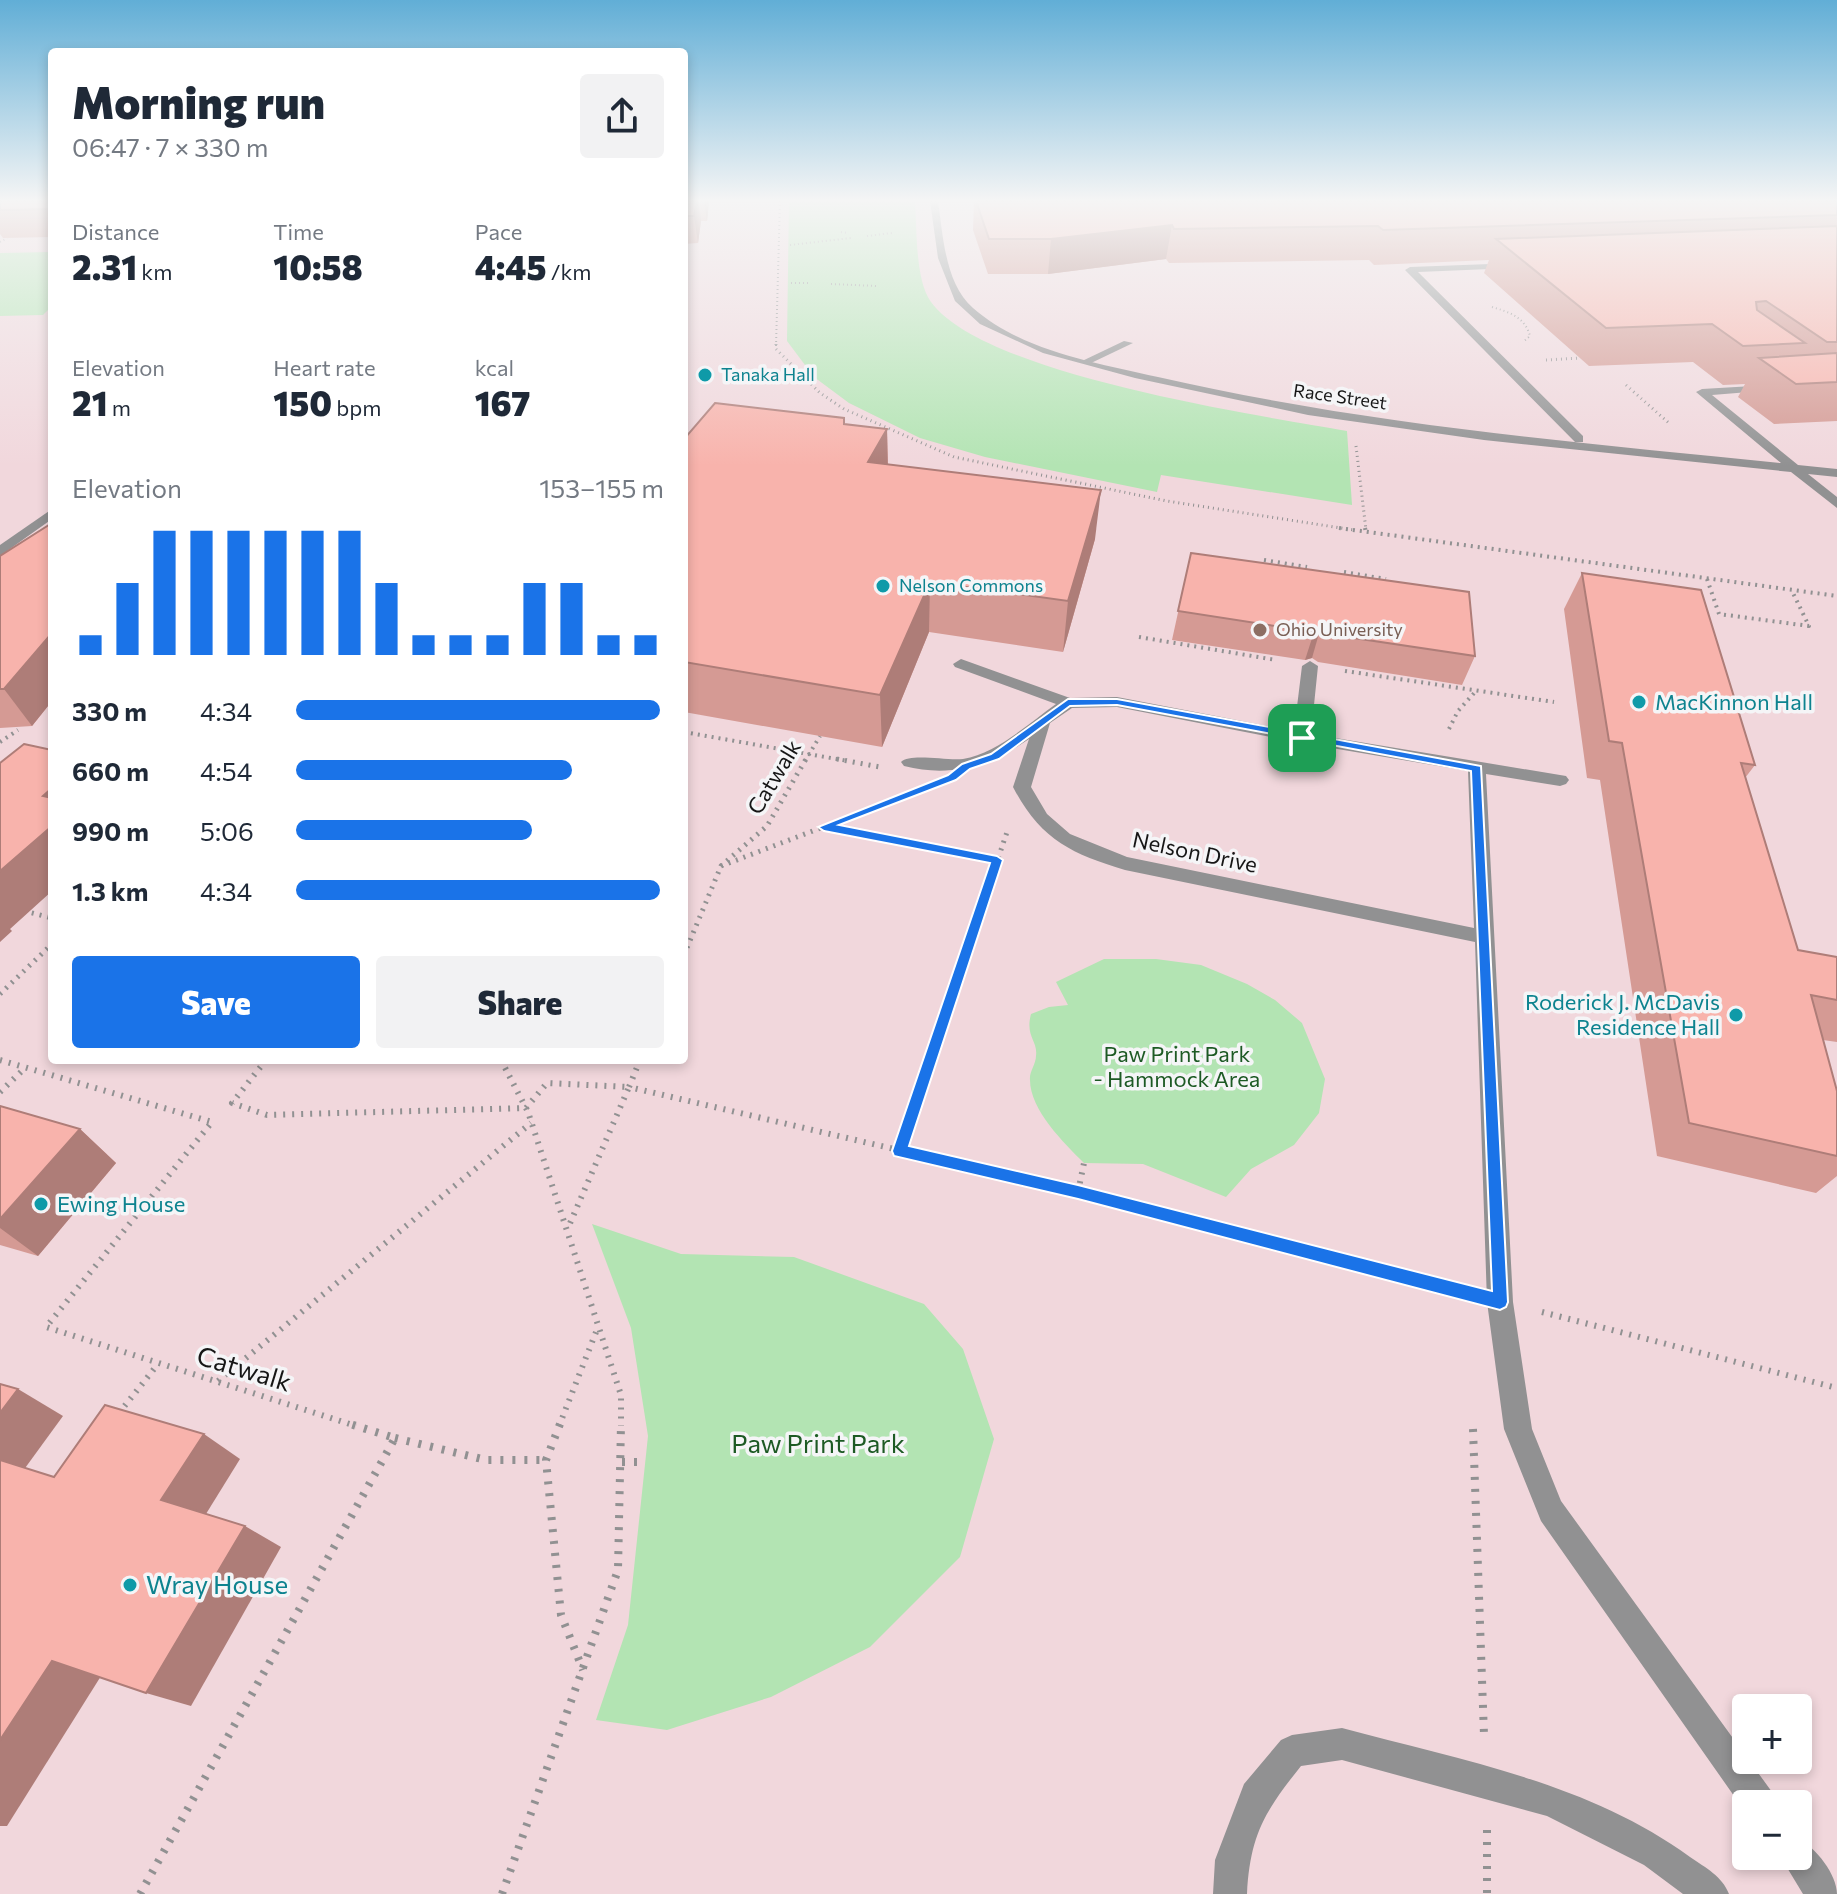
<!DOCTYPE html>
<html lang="en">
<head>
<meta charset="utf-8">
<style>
	body { margin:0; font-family:Commissioner,sans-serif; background:#f2f2f3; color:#1f2937; height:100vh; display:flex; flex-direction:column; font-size:30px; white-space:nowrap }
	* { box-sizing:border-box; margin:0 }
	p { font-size:26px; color:#747a83 }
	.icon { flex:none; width:44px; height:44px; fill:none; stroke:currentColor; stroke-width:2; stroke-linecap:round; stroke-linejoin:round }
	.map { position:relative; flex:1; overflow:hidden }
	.drawer { position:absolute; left:48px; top:48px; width:640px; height:1016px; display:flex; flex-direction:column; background:#fff; border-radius:8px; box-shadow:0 4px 12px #0003 }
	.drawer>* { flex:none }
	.buttons { position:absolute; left:1732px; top:1694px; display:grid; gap:16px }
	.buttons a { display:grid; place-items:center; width:80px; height:80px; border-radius:8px; background:#fff; box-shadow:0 4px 12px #0003; font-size:40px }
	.pin { position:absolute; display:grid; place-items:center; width:68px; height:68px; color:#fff; margin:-34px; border-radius:16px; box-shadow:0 4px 12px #0006 }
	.round { display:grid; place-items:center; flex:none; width:84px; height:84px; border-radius:8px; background:#f2f2f3 }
	.overview { display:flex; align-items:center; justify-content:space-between; height:136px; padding:0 24px }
	h1 { font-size:44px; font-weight:800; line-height:60px }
	.figures { display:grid; grid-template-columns:repeat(3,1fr); gap:12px; height:136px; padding:8px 24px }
	.figures div { display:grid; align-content:center }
	.figures b { font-size:34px; font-weight:800 }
	.figures small { font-size:22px; font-weight:400 }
	.figures p { font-size:22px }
	.chart { height:224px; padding:16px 24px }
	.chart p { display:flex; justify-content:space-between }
	.chart svg { width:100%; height:144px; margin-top:8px; stroke:#1a73e8; stroke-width:6 }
	.primary-button { display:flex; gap:16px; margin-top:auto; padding:16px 24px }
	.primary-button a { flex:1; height:92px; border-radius:8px; background:#1a73e8; color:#fff; font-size:32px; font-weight:800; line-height:92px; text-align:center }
	.primary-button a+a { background:#f2f2f3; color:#1f2937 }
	ul { padding:0 24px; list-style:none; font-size:26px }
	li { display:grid; grid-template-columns:128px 96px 1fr; align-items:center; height:60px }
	li i { height:20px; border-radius:10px; background:#1a73e8 }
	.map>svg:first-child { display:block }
	.education { fill:#f1d7dc; fill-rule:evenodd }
	.green { fill:#b3e4b3 }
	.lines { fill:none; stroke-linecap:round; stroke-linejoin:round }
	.path-far5 { stroke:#919192; stroke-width:2; stroke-dasharray:1 3; stroke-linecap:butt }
	.path-far4 { stroke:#919192; stroke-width:3; stroke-dasharray:1 4; stroke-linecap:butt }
	.path-far3 { stroke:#919192; stroke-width:4; stroke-dasharray:2 5; stroke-linecap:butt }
	.path-far2 { stroke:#919192; stroke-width:5; stroke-dasharray:2 6; stroke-linecap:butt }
	.path-far1 { stroke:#919192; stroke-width:6; stroke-dasharray:2 7; stroke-linecap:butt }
	.path { stroke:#919192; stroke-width:8; stroke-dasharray:3 9; stroke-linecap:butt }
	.lane { fill:#919192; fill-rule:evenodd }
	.street { fill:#919192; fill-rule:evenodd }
	.wall { fill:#d59a94 }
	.shaded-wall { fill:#ae7d78 }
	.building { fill:#f8b3ac; stroke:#ae7d78; stroke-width:2 }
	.route { fill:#1a73e8; stroke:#fff; stroke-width:2; fill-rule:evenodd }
	.culture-dot { fill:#0f9aa8; stroke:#f5f5f7; stroke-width:3 }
	.education-dot { fill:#8d6e63; stroke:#f5f5f7; stroke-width:3 }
	.labels { text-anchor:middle; stroke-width:7; stroke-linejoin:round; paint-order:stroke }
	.far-culture-label { font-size:18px; fill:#0d838f; stroke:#f5f5f7; text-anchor:start }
	.far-street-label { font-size:18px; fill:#161616; stroke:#f5f5f7 }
	.far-education-label { font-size:18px; fill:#785e54; stroke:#f5f5f7; text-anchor:start }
	.culture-label { font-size:22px; fill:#0d838f; stroke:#f5f5f7; text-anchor:start }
	.street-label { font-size:22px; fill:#161616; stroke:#f5f5f7 }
	.park-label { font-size:22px; fill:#1d5a24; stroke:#f5f5f7 }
	.near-street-label { font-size:26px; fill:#161616; stroke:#f5f5f7 }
	.near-park-label { font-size:26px; fill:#1d5a24; stroke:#f5f5f7 }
	.near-culture-label { font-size:26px; fill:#0d838f; stroke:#f5f5f7; text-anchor:start }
</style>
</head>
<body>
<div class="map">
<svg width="1837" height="1894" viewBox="0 0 1837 1894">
	<rect width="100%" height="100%" fill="#e8e8e9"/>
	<!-- education -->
	<path class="education" d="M0,201h52v859h632v-859h1153v1693h-1837zM1746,1708h52v52h-52zM1746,1804h52v52h-52z"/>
	<!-- green -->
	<g class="green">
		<path d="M789,201h126c2,28 0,79 16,101 53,73 326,113 416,129l5,74 -191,-30 -4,17 -172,-35 -65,-19 -71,-35 -35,-26 -27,-36z"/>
		<polygon points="52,252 52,306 43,315 0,316 0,253"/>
		<path d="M1104,959h52l45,6 46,19 28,16 27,23 23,56 -6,34 -25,32 -43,24 -25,28 -83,-33 -59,-1c-20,-20 -54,-53 -54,-83 -1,-8 6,-16 6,-24 2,-16 -11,-19 -5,-42l18,-7 19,-2 -12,-23z"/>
		<polygon points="592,1224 681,1254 794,1257 924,1304 963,1349 994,1439 960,1557 870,1647 771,1697 667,1730 596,1720 628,1625 648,1436 631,1328"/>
	</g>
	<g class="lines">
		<!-- path-far5 -->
		<g class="path-far5">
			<polyline points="841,232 848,233"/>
			<polyline points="867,236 892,233"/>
			<polyline points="0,242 7,238"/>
			<polyline points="790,245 851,238"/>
			<polyline points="791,283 811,283"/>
			<polyline points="831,284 877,286"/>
			<path d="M1492,307c17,5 33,10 38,29l-7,6"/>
			<polyline points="776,346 780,201"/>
		</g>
		<!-- path-far4 -->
		<g class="path-far4">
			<polyline points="776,344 776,349 820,393 844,409 954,457 1167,501 1354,530"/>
			<polyline points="1546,360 1581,358"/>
			<polyline points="725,382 776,380"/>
			<polyline points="1626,385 1670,424"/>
			<polyline points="1356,446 1366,530"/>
		</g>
		<!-- path-far3 -->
		<g class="path-far3">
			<polyline points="1339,528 1837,596"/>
			<polyline points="1365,528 1366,533"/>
			<polyline points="1264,560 1307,567"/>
			<polyline points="1344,572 1386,579"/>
			<polyline points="1707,579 1719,614 1809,626 1792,591"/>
			<polyline points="1139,637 1276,660"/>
			<polyline points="1345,671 1554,702"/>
			<polyline points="1449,729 1458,711 1476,691"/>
			<polyline points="684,732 848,761"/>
			<polyline points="0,742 18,730"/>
			<polyline points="805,761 820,736"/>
		</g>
		<!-- path-far2 -->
		<g class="path-far2">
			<polyline points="837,759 880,767"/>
			<polyline points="825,827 997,860"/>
			<polyline points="721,866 907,795"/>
			<polyline points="24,911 52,918"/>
			<polyline points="684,955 721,866 767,826 806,759"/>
			<polyline points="0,994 52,944"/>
			<polyline points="932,1055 1008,829"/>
		</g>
		<!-- path-far1 -->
		<g class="path-far1">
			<polyline points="0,1060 212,1122 46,1327 356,1426"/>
			<polyline points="266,1060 232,1103 267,1115 526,1108 547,1083 629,1087 568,1228"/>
			<polyline points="501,1060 528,1112 621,1395 621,1426"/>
			<polyline points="640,1060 629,1087 1078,1192 1462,1292"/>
			<polyline points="0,1092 25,1068"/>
			<polyline points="900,1151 933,1053"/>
			<polyline points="1078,1192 1084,1163"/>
			<polyline points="1542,1312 1837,1388"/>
			<polyline points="218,1381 531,1123"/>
			<polyline points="119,1413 158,1364"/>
			<polyline points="559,1426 598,1327"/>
		</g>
		<!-- path -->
		<g class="path">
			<polyline points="560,1424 546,1460 561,1615 583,1670"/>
			<polyline points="1473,1429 1484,1735"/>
			<polyline points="395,1438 486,1460 546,1460"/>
			<polyline points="622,1462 644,1462"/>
			<polyline points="1487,1830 1487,1894"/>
			<polyline points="140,1894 395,1438 350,1424"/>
			<polyline points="502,1894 618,1570 621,1424"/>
		</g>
		<!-- lane -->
		<g class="lane">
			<polygon points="1517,263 1514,268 1418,272 1583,436 1583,442 1575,442 1405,270 1410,267"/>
			<polygon points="1124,341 1133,343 1089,364 1080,362"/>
			<path d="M961,659l109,39 47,-1 177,34 8,-65 8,-5 8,5 -7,68 255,42 3,4 -3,4 -6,2 -74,-12 27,528 19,127 29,72 211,291 5,12h-31v9l-205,-292 -37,-92 -17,-127 -12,-360 -350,-72c-54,-16 -85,-31 -112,-83l16,-48c-39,27 -78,39 -125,27l-3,-4c9,-9 46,-1 62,-3 34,-6 65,-35 93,-55l-101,-37 -2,-3zM1117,707l185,36 166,28 6,157 -347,-71 -57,-23 -23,-20 -16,-27 19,-64 22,-15z"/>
			<path d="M1342,1728c119,32 247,55 348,129 16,11 32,19 39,37h-46l-39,-29 -97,-49 -205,-56 -41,6c-36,45 -51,69 -54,128h-34l2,-34 29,-76 37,-44 11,-5z"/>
			<path d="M1798,1839c18,8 39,36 39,55h-34l-23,-38h18z"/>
		</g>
		<!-- street -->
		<g class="street">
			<path d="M930,201h8c5,34 7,83 35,107 49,43 124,55 185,69 205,47 414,65 623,86l-85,-71 6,-3 68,-4 6,3 -2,2 -62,5 86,70 39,4v8l-29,-3 29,23v11l-46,-36 -307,-32 -176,-25 -173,-37 -92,-25 -63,-29 -25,-23 -17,-43z"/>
			<polygon points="52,509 52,519 0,556 0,545"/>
		</g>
	</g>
	<!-- wall -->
	<g class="wall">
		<polygon points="0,201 52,201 52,237 3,238 0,234"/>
		<polygon points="684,201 709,201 707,221 701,221 698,243 684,244 684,312"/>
		<polygon points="974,201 1837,201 1837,421 1774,424 1738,397 1745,384 1723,385 1693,362 1589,366 1484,273 1489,260 1374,265 1369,260 1169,263 1166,259 1048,274 988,274 973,230"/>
		<polygon points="844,418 845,424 887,429 888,465 1095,539 1063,652 929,632 882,747 684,712 684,439"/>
		<polygon points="52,523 52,701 32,726 0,728 0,556"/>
		<polygon points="1191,553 1475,656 1462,685 1318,662 1312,658 1305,660 1172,640"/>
		<polygon points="1582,573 1755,765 1745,778 1798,950 1837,957 1837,1042 1823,1040 1837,1091 1837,1176 1816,1193 1657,1156 1600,780 1587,778 1564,609"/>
		<polygon points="0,1106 80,1129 116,1163 38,1256 0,1245"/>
	</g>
	<!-- shaded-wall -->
	<g class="shaded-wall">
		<polygon points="697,201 699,201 701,221 698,243 694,216"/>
		<polygon points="704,201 709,201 707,221"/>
		<polygon points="1172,225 1166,259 1048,274 1051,239"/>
		<polygon points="684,242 685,306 684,312"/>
		<polygon points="887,429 888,476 868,462"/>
		<polygon points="1101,490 1095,539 1063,652 1068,601"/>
		<polygon points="930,582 929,632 882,747 880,695"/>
		<polygon points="1320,630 1312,658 1305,660 1314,632"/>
		<polygon points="52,633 52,701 32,726 4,689"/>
		<polygon points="52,788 52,808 43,796"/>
		<polygon points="52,826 52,891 10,929 12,931 0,942 0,871"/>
		<polygon points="80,1129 116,1163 38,1256 0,1228 0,1219"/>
		<polygon points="18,1389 63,1416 20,1475 0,1465 0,1413"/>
		<polygon points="204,1434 240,1459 201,1522 161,1500"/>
		<polygon points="245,1526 281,1547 191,1706 146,1693"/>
		<polygon points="52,1661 101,1676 7,1826 0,1826 0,1740"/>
	</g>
	<!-- building -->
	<g class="building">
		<polygon points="0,201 52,201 52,209 0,210"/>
		<polygon points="684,201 697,201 694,216 684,216"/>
		<polygon points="976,201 1837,201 1837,215 1383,230 1378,226 1174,229 1172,225 1051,239 989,239"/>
		<polygon points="1837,226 1837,342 1827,342 1766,301 1756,302 1757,310 1805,343 1743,346 1712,324 1606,328 1496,239"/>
		<polygon points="1837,353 1837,382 1796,384 1759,358"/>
		<polygon points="715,403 844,418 844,424 887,429 868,462 1101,490 1068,601 930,582 880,695 684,662 684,439"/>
		<polygon points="52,523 52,633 4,689 0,689 0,556"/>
		<polygon points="1191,553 1469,592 1475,656 1327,634 1320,630 1314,632 1178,611"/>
		<polygon points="1582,573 1701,590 1755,765 1741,763 1798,950 1837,957 1837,1000 1811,995 1837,1091 1837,1156 1689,1123 1622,743 1609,741"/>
		<polygon points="24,744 52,750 52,788 43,796 52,798 52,826 0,871 0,763"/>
		<polygon points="0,1106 80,1129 0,1219"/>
		<polygon points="0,1384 18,1389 0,1413"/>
		<polygon points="105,1405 204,1434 161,1500 245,1526 146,1693 52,1661 0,1740 0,1460 54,1477"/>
	</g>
	<!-- sky -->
	<linearGradient id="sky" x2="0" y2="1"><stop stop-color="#61aed6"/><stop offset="0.43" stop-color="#f5f5f5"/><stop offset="1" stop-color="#f5f5f5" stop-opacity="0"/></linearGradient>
	<rect width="1837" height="466" fill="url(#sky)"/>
	<!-- route -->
	<path class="route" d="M1068,699h49l364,67 27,536 -2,5 -6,3 -422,-111 -184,-43 -2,-5 98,-288 -166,-32 -6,-4 130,-52 14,-11 29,-10zM1117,705l354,66 21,520 -414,-106 -169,-39 94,-286 -6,-4 -158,-31 117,-45 14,-11 29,-10 71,-53z"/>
	<!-- markers -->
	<g class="culture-dot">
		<circle cx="705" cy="375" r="8"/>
		<circle cx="883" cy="586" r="8"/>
		<circle cx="1639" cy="702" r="8"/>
		<circle cx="1736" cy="1015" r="8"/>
		<circle cx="41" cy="1204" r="8"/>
		<circle cx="130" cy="1585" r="8"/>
	</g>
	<circle class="education-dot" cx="1260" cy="630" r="8"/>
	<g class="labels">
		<!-- far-culture labels -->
		<g class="far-culture-label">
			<text x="721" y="381">Tanaka Hall</text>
			<text x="899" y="592">Nelson Commons</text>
		</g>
		<!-- far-street labels -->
		<g class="far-street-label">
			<text transform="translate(1340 397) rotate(8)" y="6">Race Street</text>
		</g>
		<!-- far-education labels -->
		<g class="far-education-label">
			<text x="1276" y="636">Ohio University</text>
		</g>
		<!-- culture labels -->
		<g class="culture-label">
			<text x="1655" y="710">MacKinnon Hall</text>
			<text x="1720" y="1010" text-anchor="end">Roderick J. McDavis<tspan x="1720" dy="25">Residence Hall</tspan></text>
			<text x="57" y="1212">Ewing House</text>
		</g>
		<!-- street labels -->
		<g class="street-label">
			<text transform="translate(774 777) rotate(-59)" y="8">Catwalk</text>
			<text transform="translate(1195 852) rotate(12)" y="8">Nelson Drive</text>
		</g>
		<!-- park labels -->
		<g class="park-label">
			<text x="1177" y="1062">Paw Print Park<tspan x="1177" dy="25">- Hammock Area</tspan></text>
		</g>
		<!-- near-street labels -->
		<g class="near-street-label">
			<text transform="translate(244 1369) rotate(17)" y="9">Catwalk</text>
		</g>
		<!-- near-park labels -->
		<g class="near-park-label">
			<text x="818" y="1453">Paw Print Park</text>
		</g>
		<!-- near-culture labels -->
		<g class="near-culture-label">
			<text x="146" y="1594">Wray House</text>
		</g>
	</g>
</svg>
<div class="buttons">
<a>+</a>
<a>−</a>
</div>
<div class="pin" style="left:1302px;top:738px;background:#1e9e55"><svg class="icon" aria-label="arrive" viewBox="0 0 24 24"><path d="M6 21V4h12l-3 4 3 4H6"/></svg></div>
<section class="drawer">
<div class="overview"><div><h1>Morning run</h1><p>06:47 · 7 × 330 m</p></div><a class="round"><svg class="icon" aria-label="share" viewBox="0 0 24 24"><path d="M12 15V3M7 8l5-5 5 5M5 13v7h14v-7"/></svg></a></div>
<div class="figures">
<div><p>Distance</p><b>2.31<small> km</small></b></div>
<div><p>Time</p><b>10:58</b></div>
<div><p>Pace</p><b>4:45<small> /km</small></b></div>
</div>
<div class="figures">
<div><p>Elevation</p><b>21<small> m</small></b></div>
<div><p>Heart rate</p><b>150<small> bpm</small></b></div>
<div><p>kcal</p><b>167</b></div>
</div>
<div class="chart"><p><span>Elevation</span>153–155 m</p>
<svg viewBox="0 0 160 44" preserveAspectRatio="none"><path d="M5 44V38M15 44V22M25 44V6M35 44V6M45 44V6M55 44V6M65 44V6M75 44V6M85 44V22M95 44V38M105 44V38M115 44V38M125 44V22M135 44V22M145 44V38M155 44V38"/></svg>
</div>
<ul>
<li><b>330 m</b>4:34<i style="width:99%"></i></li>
<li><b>660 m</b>4:54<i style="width:75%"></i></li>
<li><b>990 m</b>5:06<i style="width:64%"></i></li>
<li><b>1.3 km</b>4:34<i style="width:99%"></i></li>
</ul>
<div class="primary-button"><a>Save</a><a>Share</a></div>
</section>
</div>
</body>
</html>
